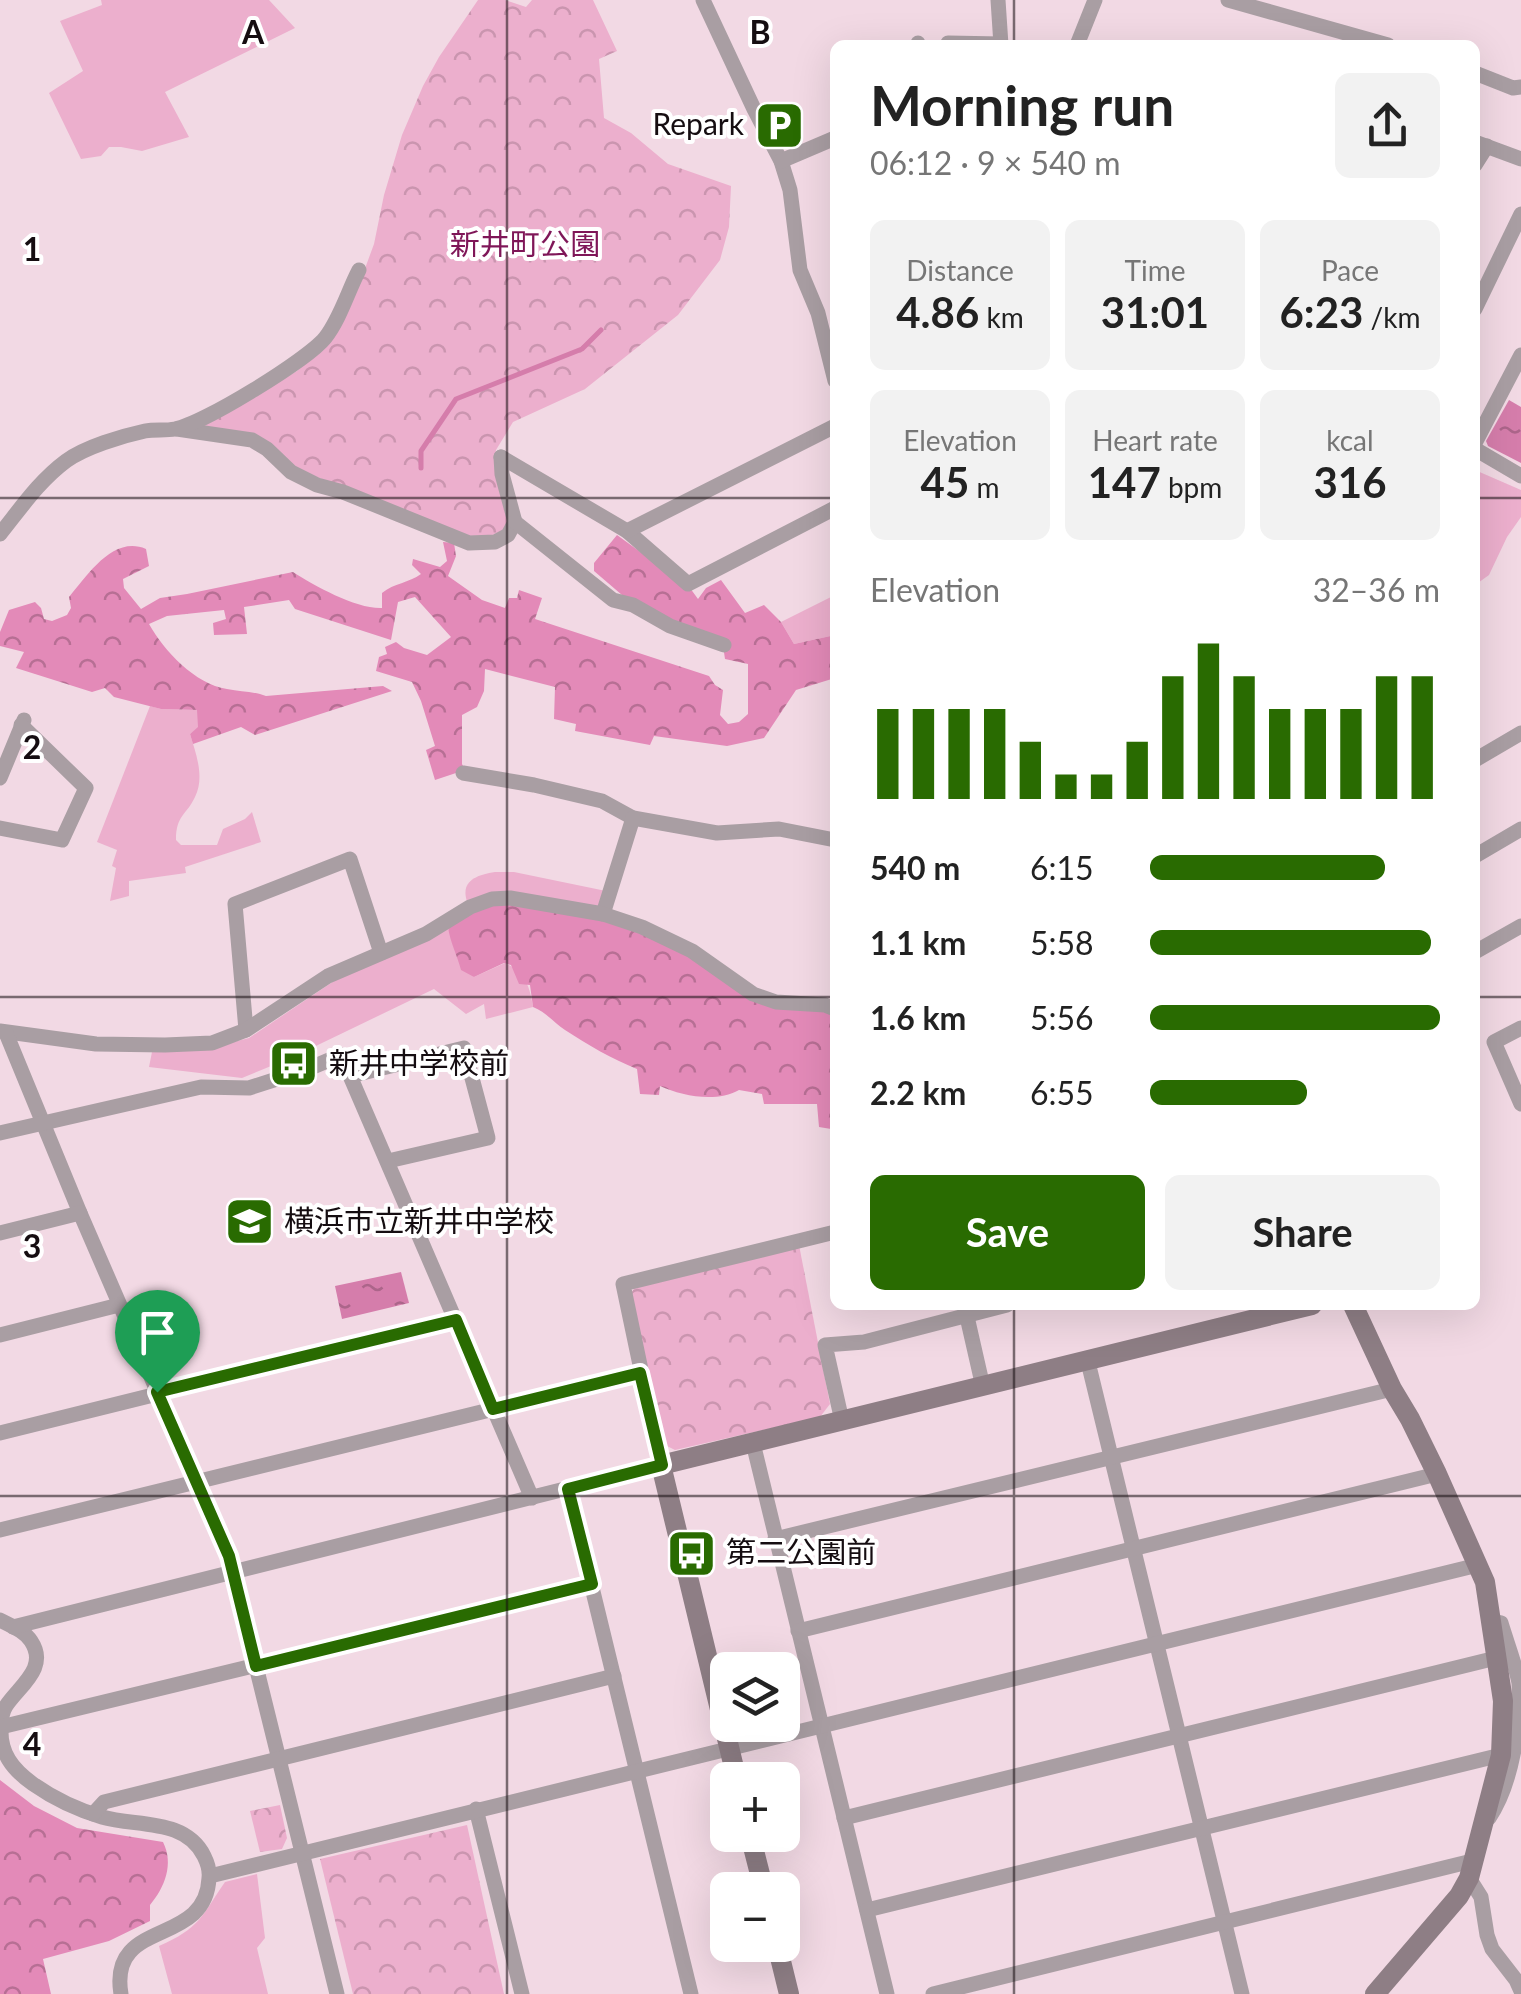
<!DOCTYPE html>
<html lang="en">
<head>
<meta charset="utf-8">
<style>
	body { margin:0; font-family:Lato,"Noto Sans JP",sans-serif; background:#f2f2f2; color:#222; height:100vh; display:flex; flex-direction:column; font-size:38px; white-space:nowrap }
	* { box-sizing:border-box; margin:0 }
	p { font-size:32px; color:#767676 }
	.icon { flex:none; width:55px; height:55px; fill:none; stroke:currentColor; stroke-width:2; stroke-linecap:round; stroke-linejoin:round }
	.map { position:relative; flex:1; overflow:hidden }
	.sheet { position:absolute; left:830px; top:40px; width:650px; height:1270px; display:flex; flex-direction:column; background:#fff; border-radius:15px; box-shadow:0 10px 40px #0002 }
	.sheet>* { flex:none }
	.buttons { position:absolute; left:710px; top:1652px; display:grid; gap:20px }
	.buttons a { display:grid; place-items:center; width:90px; height:90px; border-radius:15px; background:#fff; box-shadow:0 10px 40px #0002; font-size:50px }
	.pin { position:absolute; display:grid; place-items:center; width:85px; height:85px; color:#fff; margin:-102px -42px; border-radius:50% 50% 50% 0; rotate:-45deg; box-shadow:0 0 10px #0007 }
	.pin .icon { rotate:45deg }
	.round { display:grid; place-items:center; flex:none; width:105px; height:105px; border-radius:15px; background:#f2f2f2 }
	.head { display:flex; align-items:center; justify-content:space-between; height:170px; padding:0 40px }
	h1 { font-size:55px; font-weight:700; line-height:75px }
	.stats { display:grid; grid-template-columns:repeat(3,1fr); gap:15px; height:170px; padding:10px 40px }
	.stats div { display:grid; align-content:center; border-radius:15px; background:#f2f2f2; text-align:center }
	.stats b { font-size:42px; font-weight:700 }
	.stats small { font-size:28px; font-weight:400 }
	.stats p { font-size:28px }
	.chart { height:280px; padding:20px 40px }
	.chart p { display:flex; justify-content:space-between }
	.chart svg { width:100%; height:180px; margin-top:10px; stroke:#296b01; stroke-width:6 }
	.button { display:flex; gap:20px; margin-top:auto; padding:20px 40px }
	.button a { flex:1; height:115px; border-radius:15px; background:#296b01; color:#fff; font-size:40px; font-weight:700; line-height:115px; text-align:center }
	.button a+a { background:#f2f2f2; color:#222 }
	ul { padding:0 40px; list-style:none; font-size:32px }
	li { display:grid; grid-template-columns:160px 120px 1fr; align-items:center; height:75px }
	li i { height:25px; border-radius:12px; background:#296b01 }
	.map>svg:first-child { display:block }
	.grass { fill:#ecafcd }
	.forest { fill:url(#forest-crowns) }
	.park { fill:url(#park-crowns) }
	.water { fill:url(#water-ripples) }
	.lines { fill:none; stroke-linecap:round; stroke-linejoin:round }
	.stream { stroke:#d57dab; stroke-width:5 }
	.street { stroke:#a99ea3; stroke-width:15 }
	.secondary { stroke:#8e7e85; stroke-width:20 }
	.route-casing { stroke:#fff; stroke-width:20 }
	.route { stroke:#296b01; stroke-width:12 }
	.grid { fill:none; stroke:#150d11; stroke-width:2.5; stroke-opacity:0.55 }
	.labels { text-anchor:middle; stroke-width:8; stroke-linejoin:round; paint-order:stroke }
	.poi-label { font-size:30px; fill:#150d11; stroke:#fff; text-anchor:start }
	.park-label { font-size:30px; fill:#7f1658; stroke:#fff }
	.grid-label { font-size:32px; text-anchor:middle; font-weight:bold; fill:#150d11; stroke:#fff; stroke-width:8; stroke-linejoin:round; paint-order:stroke }
</style>
</head>
<body>
<div class="map">
<svg width="1521" height="1994" viewBox="0 0 1521 1994">
	<defs>
		<pattern id="forest-crowns" width="20" height="18" patternUnits="userSpaceOnUse" patternTransform="scale(2.5)"><rect width="20" height="18" fill="#e38ab8"/><path d="M2 6a3 3 0 1 1 6 0M12 15a3 3 0 1 1 6 0" fill="none" stroke="#b76f94"/></pattern>
		<pattern id="park-crowns" width="20" height="18" patternUnits="userSpaceOnUse" patternTransform="scale(2.5)"><rect width="20" height="18" fill="#ecafcd"/><path d="M2 6a3 3 0 1 1 6 0M12 15a3 3 0 1 1 6 0" fill="none" stroke="#ca95af"/></pattern>
		<pattern id="water-ripples" width="26" height="14" patternUnits="userSpaceOnUse" patternTransform="scale(2.5)"><rect width="26" height="14" fill="#d57dab"/><path d="M2 4q2-2 4 0t4 0M15 11q2-2 4 0t4 0" fill="none" stroke="#ac658a"/></pattern>
	</defs>
	<rect width="100%" height="100%" fill="#f2d9e4"/>
	<!-- grass -->
	<g class="grass">
		<polygon points="101,0 269,0 295,28 165,92 189,137 142,151 121,147 109,147 101,156 81,159 49,93 83,71 60,21 102,5"/>
		<polygon points="1475,470 1521,490 1521,517 1507,537 1489,575 1475,585"/>
		<polygon points="835,595 835,635 794,644 781,622"/>
		<path d="M150,706l11,3 37,1v18l-8,6c6,20 15,43 5,63 -9,19 -19,18 -19,43l5,5h36l6,-16 22,-10 7,-7 9,30 -76,25 1,6 -57,8v15l-19,5 6,-33 -4,-2 5,-16 -20,-8z"/>
		<path d="M495,872h19l92,19 -4,16 -134,-3c-9,-22 7,-29 27,-32z"/>
		<path d="M448,927l6,20 20,30 31,-14c20,10 25,23 28,44l-47,12 -2,-15 -18,10 -32,-25 -141,68 -51,21 -93,-11 3,-15 66,-6 31,-8 94,-63z"/>
		<path d="M257,1874l8,64 -8,10 11,46h-96l-13,-48c41,-18 42,-29 66,-64z"/>
	</g>
	<!-- forest -->
	<g class="forest">
		<path d="M617,535l73,53 8,11 8,-11 15,-8 24,33 19,-8 17,17 13,22 41,-9v43l-39,12 -32,48 -37,8 -73,-10 -4,9 -75,-14 1,-7 -22,-5 1,-32 -70,-18 -1,22 -7,16 -15,8v49l3,6 -30,10 -9,-30 9,-4 -14,-45 -9,-19 -36,-11 3,-14 8,-3 -2,-7 11,-5 8,6 23,7 24,-18 -36,-40 -17,5 -7,38 -96,-31 -6,-9 -45,7 3,27 -33,1 -1,-12 13,-4 -2,-9 -57,6 -18,8c15,27 46,60 78,65 14,3 26,2 39,7l117,-10 9,5 -137,44 -14,-8 -48,17 -3,-10 8,-7 -1,-17 -36,-1 -47,-12 -9,-9 -13,4 -76,-24 8,-16 -24,-6v-14l9,-22 26,-8 6,6 3,11 8,2 15,-6 4,-7 -2,-11c19,-22 44,-62 77,-48l3,17 -26,13 1,9 17,21 19,-11 27,-4 106,-22c22,14 63,37 89,36v-15c12,-10 27,-10 39,-19l-9,-9 1,-6 27,8 7,-6 -4,-19 11,1 2,13 -8,20 34,24 23,8 4,-10h8l2,-8 23,8 -7,21 174,57 6,9 8,5 -3,25 8,9 11,-2 9,-8v-50l-23,-5 -3,-20 -27,-8 -73,-36 -28,-24v-8z"/>
		<path d="M515,903l87,15 70,25 80,53 83,16v113l-4,4 -12,-2 -2,-23h-53l-2,-10 -23,-4c-23,13 -57,6 -79,-4l-1,9 -19,-1 -3,-25c-25,-10 -49,-24 -72,-39 -11,-7 -19,-18 -32,-23l-3,-22 -11,-1 -8,-19 -7,-2 -30,14 -13,-7c-4,-15 -11,-28 -13,-43 21,-15 41,-23 67,-24z"/>
		<path d="M0,1780l34,26 43,22 86,14c11,22 2,45 -13,63v16l-41,20 -66,18 8,35h-51z"/>
	</g>
	<!-- park -->
	<g class="park">
		<polygon points="478,0 505,0 526,7 532,0 593,0 617,51 599,59 604,118 631,133 668,164 731,186 729,227 720,260 678,315 585,389 513,422 496,450 494,464 508,520 504,530 481,540 301,471 287,460 201,427 297,371 330,340 356,293 374,244 384,195 402,135 423,86 439,57"/>
		<polygon points="799,1245 830,1404 820,1417 675,1450 665,1445 629,1297 636,1285"/>
		<polygon points="280,1805 287,1838 282,1849 260,1852 250,1811"/>
		<polygon points="467,1825 504,1994 353,1994 320,1859"/>
	</g>
	<!-- water -->
	<g class="water">
		<polygon points="1509,400 1521,407 1521,463 1488,446 1486,441"/>
		<polygon points="401,1272 409,1303 342,1319 335,1286"/>
	</g>
	<g class="lines">
		<!-- stream -->
		<polyline class="stream" points="421,468 421,451 456,399 582,349 601,330"/>
		<!-- street -->
		<g class="street">
			<polyline points="703,0 754,109 781,161 790,190 800,270 818,313 835,381"/>
			<polyline points="998,0 1001,45"/>
			<polyline points="1228,0 1388,45"/>
			<polyline points="918,43 918,45"/>
			<polyline points="948,43 1001,44"/>
			<polyline points="1077,45 1095,0"/>
			<polyline points="1475,73 1513,88 1521,87"/>
			<polyline points="1475,142 1521,159"/>
			<polyline points="781,161 835,138"/>
			<polyline points="1475,165 1487,146"/>
			<polyline points="1475,309 1521,214"/>
			<polyline points="177,429 252,440 267,449 291,472 317,485 343,492 469,543 495,542 508,535 515,522 502,474 501,457"/>
			<polyline points="1475,443 1521,355"/>
			<polyline points="1475,449 1521,476"/>
			<polyline points="501,457 627,531 688,584 835,508"/>
			<polyline points="515,522 613,600 633,605 670,626 724,645"/>
			<polyline points="627,531 835,426"/>
			<path d="M0,534c21,-26 39,-53 66,-73 19,-14 56,-25 79,-30 10,-2 20,0 30,-2 28,-5 132,-69 150,-91 15,-19 23,-47 34,-68"/>
			<polyline points="1475,760 1521,733"/>
			<polyline points="463,773 534,785 602,801 633,818 717,833 779,829 835,840"/>
			<polyline points="0,778 24,720"/>
			<polyline points="0,828 62,840 86,788 21,725"/>
			<polyline points="1475,856 1521,829"/>
			<polyline points="603,914 633,818"/>
			<polyline points="1475,952 1521,926"/>
			<polyline points="1521,1028 1494,1042 1521,1104"/>
			<polyline points="246,1030 235,904 350,859 381,953"/>
			<polyline points="0,1031 96,1044 165,1045 212,1043 246,1030 328,976 426,934 470,907 492,899 510,898 603,914 642,927 692,951 753,994 776,1002 825,1005 835,1009"/>
			<polyline points="6,1033 80,1213 229,1557 337,1994"/>
			<polyline points="350,1076 464,1048 488,1138 388,1161"/>
			<polyline points="0,1133 201,1087 249,1088 308,1069 341,1055 532,1498"/>
			<polyline points="0,1233 80,1213"/>
			<polyline points="965,1308 983,1387"/>
			<polyline points="0,1335 119,1305"/>
			<polyline points="1088,1362 1242,1994"/>
			<polyline points="842,1421 825,1345 864,1342 1007,1305"/>
			<polyline points="0,1433 456,1320"/>
			<polyline points="753,1443 887,1994"/>
			<polyline points="568,1489 691,1994"/>
			<polyline points="0,1530 641,1373"/>
			<polyline points="775,1539 1392,1389"/>
			<path d="M0,1620c11,6 24,10 31,21 18,27 -12,45 -25,65 -4,6 -5,14 -5,22 -1,25 11,41 32,56 20,14 45,26 69,33 35,10 83,1 102,39 3,6 6,14 5,22 -3,70 -101,39 -88,116"/>
			<polyline points="13,1627 661,1465 623,1284 835,1232"/>
			<polyline points="798,1631 1437,1474"/>
			<polyline points="1,1727 592,1584"/>
			<polyline points="476,1809 522,1994"/>
			<polyline points="93,1814 104,1802 614,1676"/>
			<polyline points="844,1818 1496,1658"/>
			<path d="M1489,1818c23,-34 32,-94 30,-135 -4,-20 -12,-40 -18,-60l-11,-2"/>
			<polyline points="210,1876 1478,1565"/>
			<polyline points="1469,1878 1481,1897 1487,1935 1492,1949 1516,1980 1521,1991"/>
			<polyline points="867,1910 1501,1755"/>
			<polyline points="933,1994 1472,1861"/>
		</g>
		<!-- secondary -->
		<g class="secondary">
			<polyline points="1353,1305 1392,1389 1410,1419 1437,1474 1485,1582 1503,1701 1501,1755 1469,1878 1459,1896 1375,1994"/>
			<polyline points="737,1780 661,1465 1312,1305"/>
			<polyline points="750,1835 764,1890"/>
			<polyline points="777,1945 789,1994"/>
		</g>
	</g>
	<g class="lines">
		<defs>
			<polygon id="route" points="456,1320 493,1409 640,1373 662,1465 568,1489 592,1584 256,1666 229,1556 157,1392"/>
		</defs>
		<!-- route casing -->
		<use href="#route" class="route-casing"/>
		<!-- route -->
		<use href="#route" class="route"/>
	</g>
	<!-- grid -->
	<path class="grid" d="M507,0v1994M1014,0v45M0,498h835M1475,498h46M0,997h835M1475,997h46M1014,1305v689M0,1496h1521"/>
	<!-- icons -->
	<defs>
		<symbol id="parking-square" viewBox="-11 -11 22 22"><rect x="-9" y="-9" width="18" height="18" rx="4" fill="#296b01" stroke="#fff"/><path d="M-3.5-5.5H1a3.5 3.5 0 0 1 0 7H-1V5.5H-3.5ZM-1-3.4V-.6H.8a1.4 1.4 0 0 0 0-2.8Z" fill="#fff"/></symbol>
		<symbol id="bus-square" viewBox="-11 -11 22 22"><rect x="-9" y="-9" width="18" height="18" rx="4" fill="#296b01" stroke="#fff"/><path d="M-5-6H5V4H4V6H2V4H-2V6H-4V4H-5ZM-3.5-4V0h7V-4ZM-3.5 1.2v1.5H-2V1.2ZM2 1.2v1.5H3.5V1.2Z" fill="#fff"/></symbol>
		<symbol id="school-square" viewBox="-11 -11 22 22"><rect x="-9" y="-9" width="18" height="18" rx="4" fill="#296b01" stroke="#fff"/><path d="M0-5L7-2L0 1L-7-2ZM-4 1L0 2.5L4 1V4Q0 6-4 4Z" fill="#fff"/></symbol>
	</defs>
	<g fill-rule="evenodd">
		<use href="#parking-square" x="752" y="98" width="55" height="55"/>
		<use href="#bus-square" x="266" y="1036" width="55" height="55"/>
		<use href="#school-square" x="222" y="1194" width="55" height="55"/>
		<use href="#bus-square" x="664" y="1526" width="55" height="55"/>
	</g>
	<g class="labels">
		<!-- poi labels -->
		<g class="poi-label">
			<text x="744" y="135" text-anchor="end">Repark</text>
			<text x="329" y="1074">新井中学校前</text>
			<text x="284" y="1232">横浜市立新井中学校</text>
			<text x="726" y="1563">第二公園前</text>
		</g>
		<!-- park labels -->
		<g class="park-label">
			<text x="525" y="255">新井町公園</text>
		</g>
	</g>
	<g class="grid-label">
		<text x="253" y="44">A</text>
		<text x="760" y="44">B</text>
		<text x="32" y="261">1</text>
		<text x="32" y="759">2</text>
		<text x="32" y="1258">3</text>
		<text x="32" y="1756">4</text>
	</g>
</svg>
<div class="buttons">
<a><svg class="icon" aria-label="layers" viewBox="0 0 24 24"><path d="M12 4l9 5-9 5-9-5zM3 14l9 5 9-5"/></svg></a>
<a>+</a>
<a>−</a>
</div>
<div class="pin" style="left:157px;top:1392px;background:#1e9e55"><svg class="icon" aria-label="arrive" viewBox="0 0 24 24"><path d="M6 21V4h12l-3 4 3 4H6"/></svg></div>
<section class="sheet">
<div class="head"><div><h1>Morning run</h1><p>06:12 · 9 × 540 m</p></div><a class="round"><svg class="icon" aria-label="share" viewBox="0 0 24 24"><path d="M12 15V3M7 8l5-5 5 5M5 13v7h14v-7"/></svg></a></div>
<div class="stats">
<div><p>Distance</p><b>4.86<small> km</small></b></div>
<div><p>Time</p><b>31:01</b></div>
<div><p>Pace</p><b>6:23<small> /km</small></b></div>
</div>
<div class="stats">
<div><p>Elevation</p><b>45<small> m</small></b></div>
<div><p>Heart rate</p><b>147<small> bpm</small></b></div>
<div><p>kcal</p><b>316</b></div>
</div>
<div class="chart"><p><span>Elevation</span>32–36 m</p>
<svg viewBox="0 0 160 44" preserveAspectRatio="none"><path d="M5 44V22M15 44V22M25 44V22M35 44V22M45 44V30M55 44V38M65 44V38M75 44V30M85 44V14M95 44V6M105 44V14M115 44V22M125 44V22M135 44V22M145 44V14M155 44V14"/></svg>
</div>
<ul>
<li><b>540 m</b>6:15<i style="width:81%"></i></li>
<li><b>1.1 km</b>5:58<i style="width:97%"></i></li>
<li><b>1.6 km</b>5:56<i style="width:100%"></i></li>
<li><b>2.2 km</b>6:55<i style="width:54%"></i></li>
</ul>
<div class="button"><a>Save</a><a>Share</a></div>
</section>
</div>
</body>
</html>
